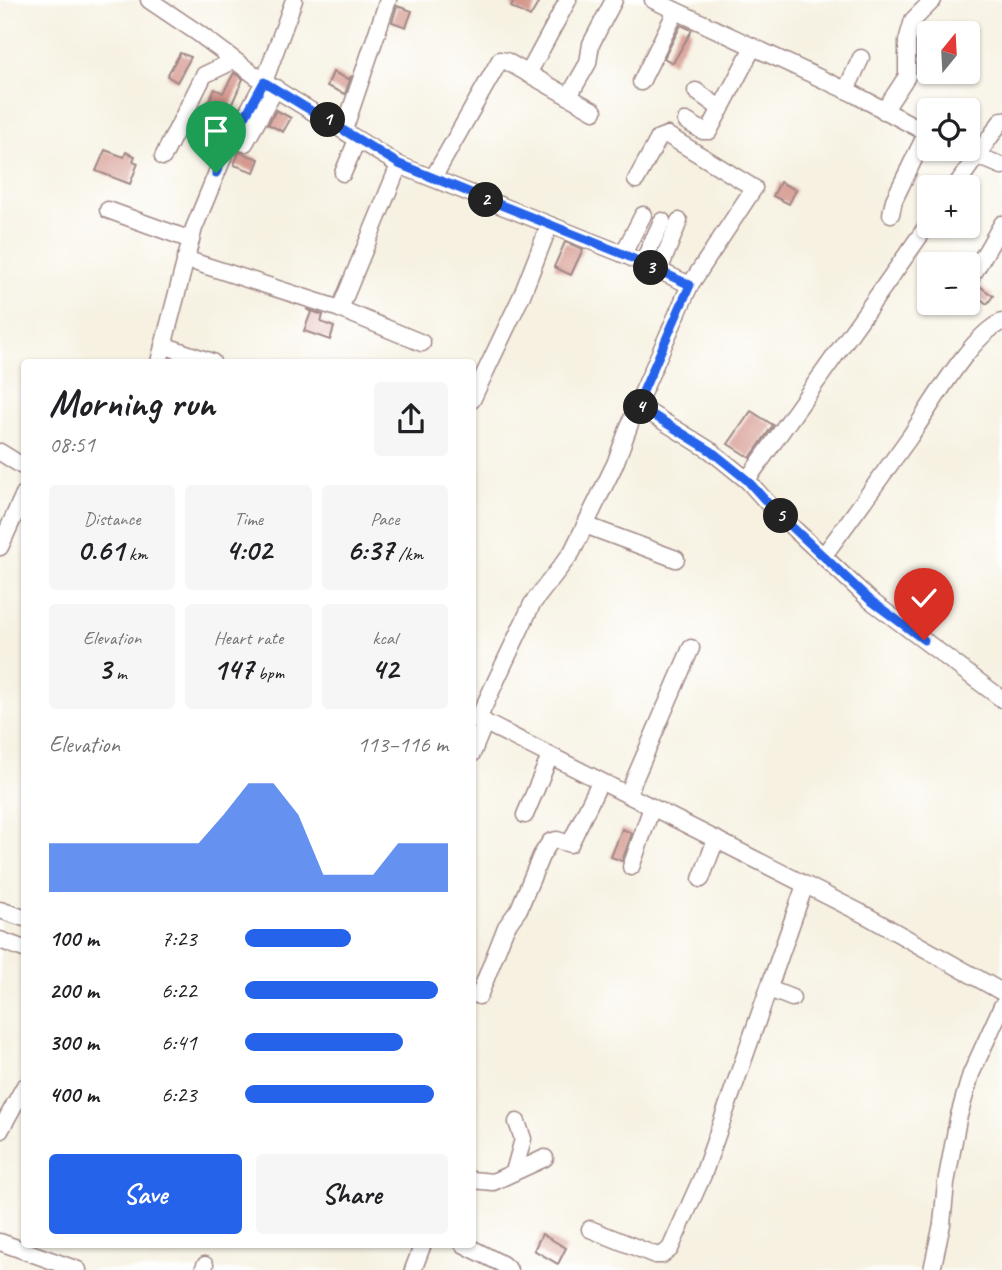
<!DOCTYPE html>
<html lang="en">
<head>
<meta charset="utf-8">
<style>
	body { margin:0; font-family:Caveat,sans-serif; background:#f6f6f6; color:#202124; height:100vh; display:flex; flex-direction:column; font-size:26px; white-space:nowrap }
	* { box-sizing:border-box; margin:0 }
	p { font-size:23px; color:#757577 }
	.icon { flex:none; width:38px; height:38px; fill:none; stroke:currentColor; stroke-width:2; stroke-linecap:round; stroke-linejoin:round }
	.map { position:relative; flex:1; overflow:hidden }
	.panel { position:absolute; left:21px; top:359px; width:455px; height:889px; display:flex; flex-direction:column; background:#fff; border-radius:7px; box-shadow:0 2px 5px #0004 }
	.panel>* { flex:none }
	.needle { width:46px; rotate:18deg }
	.fabs { position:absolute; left:917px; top:21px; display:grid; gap:14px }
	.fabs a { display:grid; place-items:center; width:63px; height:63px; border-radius:7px; background:#fff; box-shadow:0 2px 5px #0004; font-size:35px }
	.pin { position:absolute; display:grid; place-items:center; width:60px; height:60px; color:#fff; margin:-72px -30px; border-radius:50% 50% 50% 0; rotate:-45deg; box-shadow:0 0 7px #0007 }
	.pin .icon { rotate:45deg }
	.km { position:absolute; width:35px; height:35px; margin:-18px; border-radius:50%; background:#222; color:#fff; font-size:19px; line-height:35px; text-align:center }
	.round { display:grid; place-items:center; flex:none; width:74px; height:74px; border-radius:7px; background:#f6f6f6 }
	.summary { display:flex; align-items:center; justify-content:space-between; height:119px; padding:0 28px }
	h1 { font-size:38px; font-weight:700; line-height:52px }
	.metrics { display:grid; grid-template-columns:repeat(3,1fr); gap:10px; height:119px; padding:7px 28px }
	.metrics div { display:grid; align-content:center; border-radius:7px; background:#f6f6f6; text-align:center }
	.metrics b { font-size:30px; font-weight:700 }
	.metrics small { font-size:19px; font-weight:400 }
	.metrics p { font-size:19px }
	.chart { height:196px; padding:14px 28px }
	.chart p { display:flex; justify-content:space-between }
	.chart svg { width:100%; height:126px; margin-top:7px; fill:#2563eb; opacity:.7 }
	.primary-button { display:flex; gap:14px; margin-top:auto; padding:14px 28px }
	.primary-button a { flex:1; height:80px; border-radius:7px; background:#2563eb; color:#fff; font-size:28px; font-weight:700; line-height:80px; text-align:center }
	.primary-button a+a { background:#f6f6f6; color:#202124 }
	ul { padding:0 28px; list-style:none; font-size:23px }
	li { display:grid; grid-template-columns:112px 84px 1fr; align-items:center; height:52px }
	li i { height:18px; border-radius:9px; background:#2563eb }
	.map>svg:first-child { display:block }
	.building { fill:#d6998f }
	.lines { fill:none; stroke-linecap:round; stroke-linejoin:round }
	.minor-casing { stroke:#a08886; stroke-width:19 }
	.minor { stroke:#fff; stroke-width:16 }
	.route-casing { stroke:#fff; stroke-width:14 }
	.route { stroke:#2563eb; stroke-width:9 }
</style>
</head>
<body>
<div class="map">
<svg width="1002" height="1270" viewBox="0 0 1002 1270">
	<rect width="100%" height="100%" fill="#fff"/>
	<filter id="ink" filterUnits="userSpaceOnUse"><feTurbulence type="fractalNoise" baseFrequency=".0143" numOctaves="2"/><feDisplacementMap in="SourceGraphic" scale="14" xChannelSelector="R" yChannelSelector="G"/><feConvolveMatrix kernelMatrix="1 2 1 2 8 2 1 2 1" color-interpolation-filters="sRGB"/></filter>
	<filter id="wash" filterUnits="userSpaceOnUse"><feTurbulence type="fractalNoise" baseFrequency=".00686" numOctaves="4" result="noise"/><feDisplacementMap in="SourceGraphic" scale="28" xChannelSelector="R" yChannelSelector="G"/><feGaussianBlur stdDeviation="1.57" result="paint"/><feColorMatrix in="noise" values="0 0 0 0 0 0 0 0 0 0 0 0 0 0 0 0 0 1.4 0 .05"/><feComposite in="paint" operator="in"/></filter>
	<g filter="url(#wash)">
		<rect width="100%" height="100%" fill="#f6f1e1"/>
		<g id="blocks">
			<!-- building -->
			<g class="building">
				<polygon points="514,0 540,0 530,17 511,7"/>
				<polygon points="397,6 412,11 406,27 392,22"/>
				<polygon points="681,25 692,30 673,63 664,58"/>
				<polygon points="180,53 191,57 177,82 167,76"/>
				<polygon points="333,72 348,79 351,77 345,94 327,86"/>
				<polygon points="234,73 243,79 226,117 205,107 215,89 223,93"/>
				<polygon points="276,110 291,118 283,132 268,124"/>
				<polygon points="105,150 124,157 126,152 135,156 133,161 138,163 130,184 96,171"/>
				<polygon points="239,152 259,159 254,172 234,165"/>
				<polygon points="780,182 796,190 789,204 773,196"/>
				<polygon points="565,242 583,249 571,275 554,267"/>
				<polygon points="968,278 979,281 977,284 993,296 987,304 972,292 968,300"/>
				<polygon points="306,309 323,315 321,322 334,327 330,340 304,331 311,312"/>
				<polygon points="751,411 773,425 750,458 728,444"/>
				<polygon points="622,829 632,833 622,861 611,857"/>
				<polygon points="542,1234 566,1248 558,1264 534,1250"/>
			</g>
		</g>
	</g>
	<g filter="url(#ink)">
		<use href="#blocks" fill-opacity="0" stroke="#a08886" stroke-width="2"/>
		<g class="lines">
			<defs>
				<g id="minor">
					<polyline points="149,0 198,33 264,82 399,165 623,254 690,285"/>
					<polyline points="653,0 854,94 929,134"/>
					<polyline points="528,74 568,0"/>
					<polyline points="641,82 676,11"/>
					<polyline points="846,90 861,58"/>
					<polyline points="696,91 721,109"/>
					<polyline points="569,96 588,63 591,44 614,0"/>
					<polyline points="884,111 907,76 907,41 913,20 933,0"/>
					<polyline points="686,121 703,131 709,131 753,47"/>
					<polyline points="344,130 388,0"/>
					<polyline points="245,143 276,88"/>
					<polyline points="961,149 1002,166"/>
					<polyline points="163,157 204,75 225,65 229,56"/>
					<polyline points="343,173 357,140"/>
					<polyline points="433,178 500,60 506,61 594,111"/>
					<polyline points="955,187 1002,120"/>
					<polyline points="108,210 191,240"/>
					<polyline points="891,214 894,200 927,132"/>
					<polyline points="623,254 643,215"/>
					<polyline points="185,259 340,309 422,343"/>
					<polyline points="642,264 662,221"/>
					<polyline points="659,271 679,221"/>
					<polyline points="975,271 1002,224"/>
					<polyline points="340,309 399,165"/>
					<polyline points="163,345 212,362"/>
					<polyline points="159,362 194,228 225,153 264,82 294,0"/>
					<polyline points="472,400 522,295 549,226"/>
					<polyline points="637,405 711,451 747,480 773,509 870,600 1002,699"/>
					<polyline points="0,452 24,467"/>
					<polyline points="747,480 929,223"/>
					<polyline points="585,525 676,559"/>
					<polyline points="0,547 24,494"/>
					<path d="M824,555c29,-39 57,-78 85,-117 21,-30 61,-103 93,-116"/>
					<polyline points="472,716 867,916 1002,992"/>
					<polyline points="478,719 532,604 572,552 615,464 637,405 690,285 754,188 667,135 659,138 636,180"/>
					<polyline points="472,754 485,722"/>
					<polyline points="628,794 691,648"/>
					<polyline points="525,815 550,756"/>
					<polyline points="631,867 652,807"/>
					<polyline points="701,879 716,839"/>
					<polyline points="0,910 24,918"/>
					<polyline points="0,940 24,949"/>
					<polyline points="769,989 792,998"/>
					<polyline points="479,996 506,927 519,909 541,856 550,842 557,840 570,844 600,782"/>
					<polyline points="0,1131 24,1087"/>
					<polyline points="514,1172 523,1139 517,1122"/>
					<polyline points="472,1180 493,1182 545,1158"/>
					<polyline points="590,1229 655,1255 662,1255 670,1249 703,1175 805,885"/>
					<polyline points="0,1242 78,1270"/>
					<polyline points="463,1244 502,1264 509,1270"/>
					<polyline points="203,1270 205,1265"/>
					<polyline points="413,1270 423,1244"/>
					<polyline points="932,1270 942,1224 946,1183 958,1119 971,1074 1002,1006"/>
				</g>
			</defs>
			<!-- minor casing -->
			<use href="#minor" class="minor-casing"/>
			<!-- minor -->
			<use href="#minor" class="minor"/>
		</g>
	</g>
	<g class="lines" filter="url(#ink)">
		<defs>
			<polyline id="route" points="216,173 225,153 264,82 399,164 623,254 690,285 637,405 711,451 747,480 773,509 870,600 924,640"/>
		</defs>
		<!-- route casing -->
		<use href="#route" class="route-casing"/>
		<!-- route -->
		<use href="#route" class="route"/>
	</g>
</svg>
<div class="fabs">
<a><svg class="needle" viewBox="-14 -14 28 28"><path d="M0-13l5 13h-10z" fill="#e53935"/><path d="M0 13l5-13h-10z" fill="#757577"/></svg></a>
<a><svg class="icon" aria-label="locate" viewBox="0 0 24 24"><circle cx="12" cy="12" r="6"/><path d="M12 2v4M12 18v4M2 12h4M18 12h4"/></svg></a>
<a>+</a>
<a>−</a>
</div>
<div class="pin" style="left:216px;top:173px;background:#1e9e55"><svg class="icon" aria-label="arrive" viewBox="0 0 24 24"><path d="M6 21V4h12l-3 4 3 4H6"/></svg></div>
<div class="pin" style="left:924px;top:640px;background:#d93025"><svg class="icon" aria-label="check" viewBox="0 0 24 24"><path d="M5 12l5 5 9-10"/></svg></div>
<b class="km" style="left:328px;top:120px">1</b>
<b class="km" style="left:486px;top:200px">2</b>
<b class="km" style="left:651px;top:268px">3</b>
<b class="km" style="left:641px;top:407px">4</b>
<b class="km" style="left:781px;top:516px">5</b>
<section class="panel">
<div class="summary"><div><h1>Morning run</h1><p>08:51</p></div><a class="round"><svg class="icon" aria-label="share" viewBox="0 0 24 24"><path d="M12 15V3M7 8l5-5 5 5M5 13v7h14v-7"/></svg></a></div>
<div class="metrics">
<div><p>Distance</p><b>0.61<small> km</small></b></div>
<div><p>Time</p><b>4:02</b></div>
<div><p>Pace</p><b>6:37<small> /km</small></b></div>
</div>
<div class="metrics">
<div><p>Elevation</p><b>3<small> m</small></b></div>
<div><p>Heart rate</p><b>147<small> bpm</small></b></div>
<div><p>kcal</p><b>42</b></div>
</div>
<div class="chart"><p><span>Elevation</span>113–116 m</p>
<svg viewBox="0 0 160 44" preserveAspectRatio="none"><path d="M0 44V27L10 27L20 27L30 27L40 27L50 27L60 27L70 17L80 6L90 6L100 17L110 38L120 38L130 38L140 27L150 27L160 27V44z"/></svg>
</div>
<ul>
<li><b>100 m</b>7:23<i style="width:52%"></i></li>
<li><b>200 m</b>6:22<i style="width:95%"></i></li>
<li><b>300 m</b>6:41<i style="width:78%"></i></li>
<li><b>400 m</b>6:23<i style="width:93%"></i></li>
</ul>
<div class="primary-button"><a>Save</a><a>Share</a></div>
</section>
</div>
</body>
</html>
